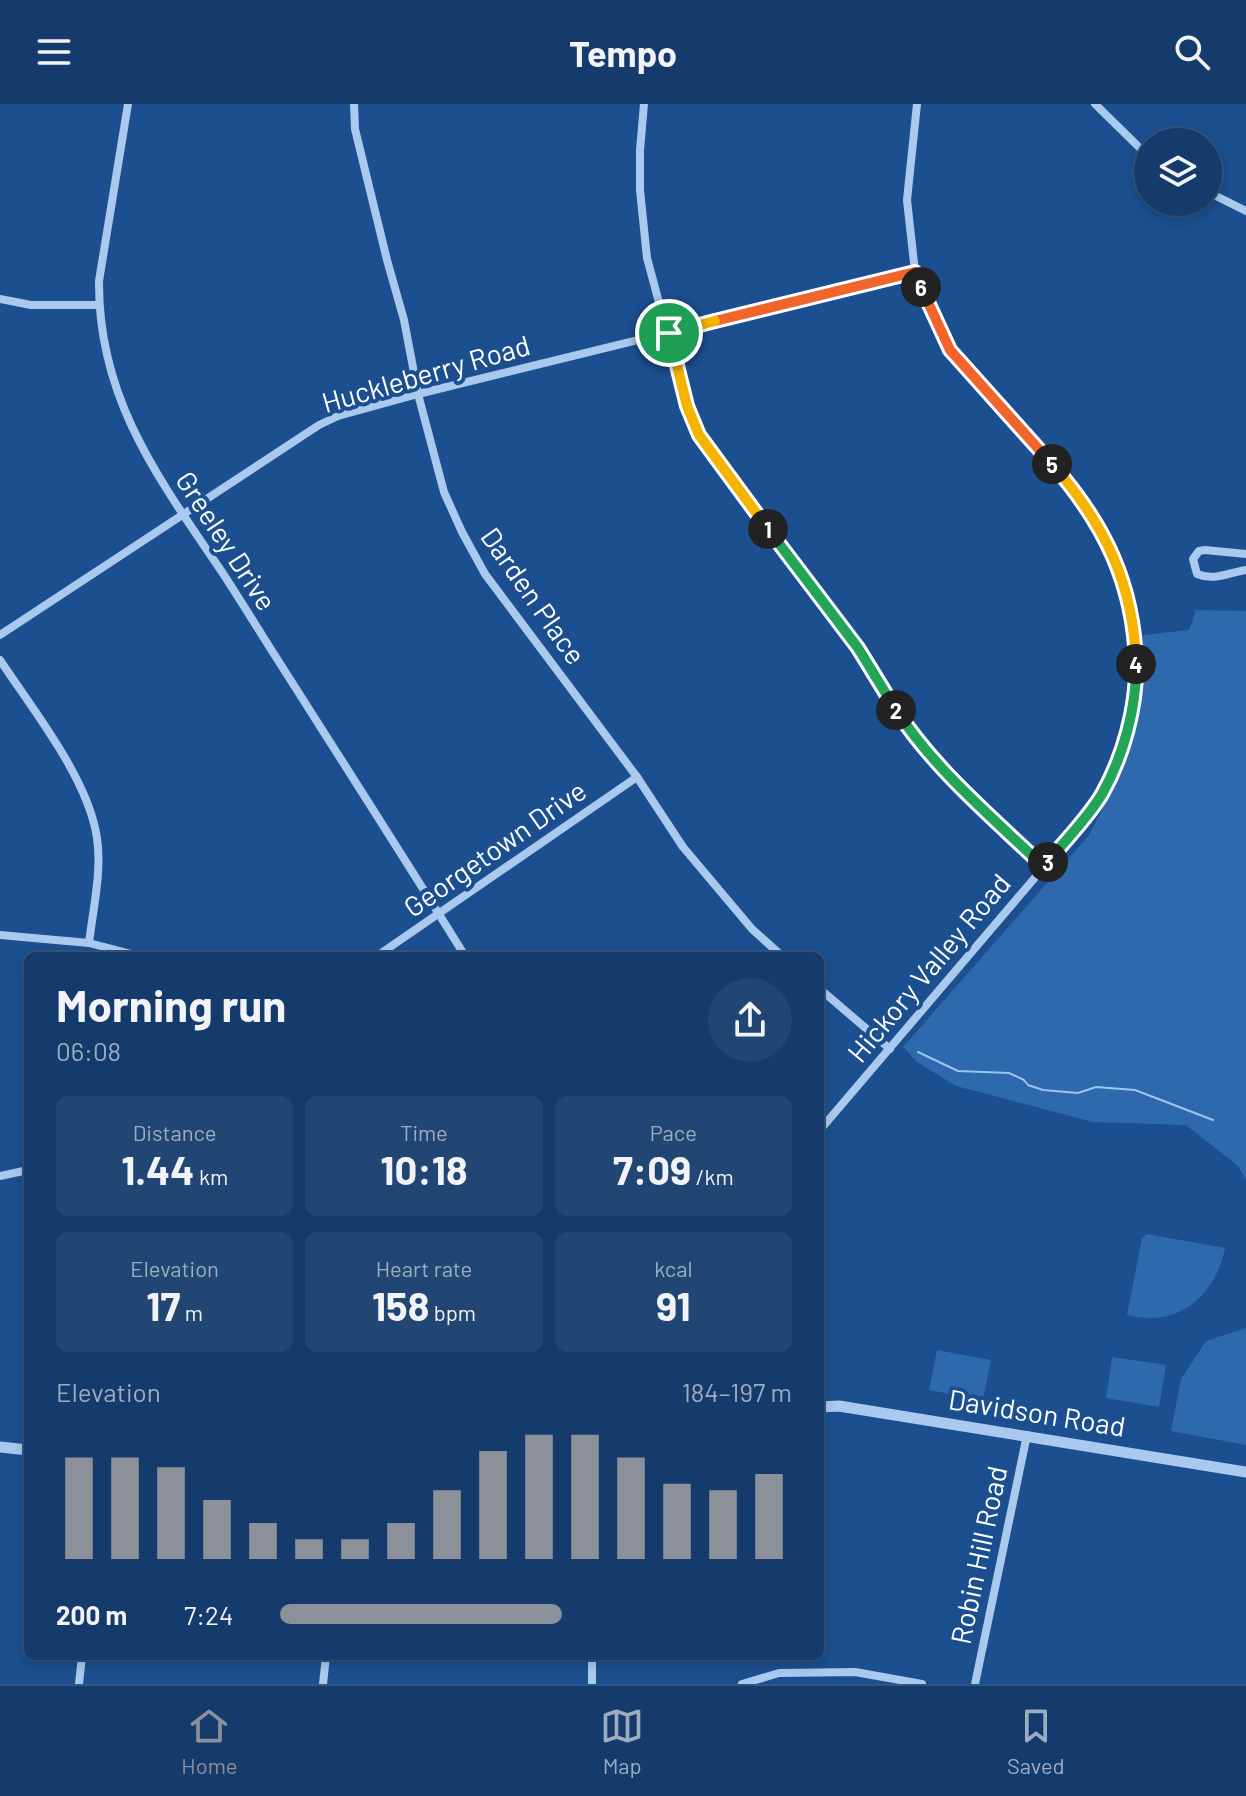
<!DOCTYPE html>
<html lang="en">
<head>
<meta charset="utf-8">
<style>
	body { margin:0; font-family:Barlow,sans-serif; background:#214673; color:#f1f3f6; height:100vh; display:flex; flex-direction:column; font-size:30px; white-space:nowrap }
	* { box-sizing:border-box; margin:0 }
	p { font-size:26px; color:#9dadc1 }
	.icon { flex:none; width:44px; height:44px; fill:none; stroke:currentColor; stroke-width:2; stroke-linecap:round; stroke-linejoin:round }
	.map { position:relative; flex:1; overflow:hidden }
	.sheet { position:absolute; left:24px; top:848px; width:800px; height:708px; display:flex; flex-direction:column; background:#143b6b; border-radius:12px; box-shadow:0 4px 12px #0003,0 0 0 2px #33557e }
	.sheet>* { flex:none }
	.fabs { position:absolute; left:1134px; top:24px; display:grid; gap:16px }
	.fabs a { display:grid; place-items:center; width:88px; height:88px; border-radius:50%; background:#143b6b; box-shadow:0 4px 12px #0003,0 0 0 2px #33557e; font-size:40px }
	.pin { position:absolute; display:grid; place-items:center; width:68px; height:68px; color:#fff; margin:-34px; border:4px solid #fff; border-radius:50%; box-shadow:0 2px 8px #0007 }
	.km { position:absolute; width:40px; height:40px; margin:-20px; border-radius:50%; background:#222; color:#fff; font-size:22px; line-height:40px; text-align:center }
	.round { display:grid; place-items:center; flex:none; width:84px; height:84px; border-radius:42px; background:#214673 }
	.headline { display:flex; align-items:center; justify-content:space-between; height:136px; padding:0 32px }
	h1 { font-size:44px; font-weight:700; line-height:60px }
	.metrics { display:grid; grid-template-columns:repeat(3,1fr); gap:12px; height:136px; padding:8px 32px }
	.metrics div { display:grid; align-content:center; border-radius:12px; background:#214673; text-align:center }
	.metrics b { font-size:40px; font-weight:700 }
	.metrics small { font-size:22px; font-weight:400 }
	.metrics p { font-size:22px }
	.chart { height:224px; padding:16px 32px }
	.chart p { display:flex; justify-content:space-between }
	.chart svg { width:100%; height:144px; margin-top:8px; stroke:#8c9099; stroke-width:6 }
	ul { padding:0 32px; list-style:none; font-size:26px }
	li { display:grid; grid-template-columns:128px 96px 1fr; align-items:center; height:60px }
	li i { height:20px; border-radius:10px; background:#8c9099 }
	header { display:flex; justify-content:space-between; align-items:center; height:104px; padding:0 32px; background:#143b6b; font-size:36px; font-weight:700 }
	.menu { display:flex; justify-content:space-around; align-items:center; height:112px; border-top:2px solid #33557e; background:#143b6b; font-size:22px; color:#9dadc1 }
	.menu a { display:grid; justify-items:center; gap:4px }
	.menu .selected { color:#8c9099 }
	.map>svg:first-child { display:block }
	.green { fill:#2e69ad }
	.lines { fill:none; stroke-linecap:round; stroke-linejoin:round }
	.stream { stroke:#9cc4f0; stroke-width:2 }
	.minor { stroke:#a9c9ee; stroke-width:8 }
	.tertiary { stroke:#a9c9ee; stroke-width:11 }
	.split-1-casing { stroke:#fff; stroke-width:16 }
	.split-2-casing { stroke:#fff; stroke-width:16 }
	.split-3-casing { stroke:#fff; stroke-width:16 }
	.split-4-casing { stroke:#fff; stroke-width:16 }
	.split-5-casing { stroke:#fff; stroke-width:16 }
	.split-6-casing { stroke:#fff; stroke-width:16 }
	.split-7-casing { stroke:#fff; stroke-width:16 }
	.split-8-casing { stroke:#fff; stroke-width:16 }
	.split-1 { stroke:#f5b400; stroke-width:10 }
	.split-2 { stroke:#22a559; stroke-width:10 }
	.split-3 { stroke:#22a559; stroke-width:10 }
	.split-4 { stroke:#22a559; stroke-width:10 }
	.split-5 { stroke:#f5b400; stroke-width:10 }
	.split-6 { stroke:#f0652b; stroke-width:10 }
	.split-7 { stroke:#f0652b; stroke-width:10 }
	.split-8 { stroke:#f5b400; stroke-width:10 }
	.labels { text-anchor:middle; stroke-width:8; stroke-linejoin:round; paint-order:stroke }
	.street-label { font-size:28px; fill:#fff; stroke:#1b4f8f }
</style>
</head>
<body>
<header><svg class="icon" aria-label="menu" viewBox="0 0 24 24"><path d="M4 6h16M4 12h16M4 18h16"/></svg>Tempo<svg class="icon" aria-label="search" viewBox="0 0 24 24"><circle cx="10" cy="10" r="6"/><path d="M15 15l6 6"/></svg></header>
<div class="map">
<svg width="1246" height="1580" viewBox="0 0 1246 1580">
	<rect width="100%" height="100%" fill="#1b4f8f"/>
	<!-- green -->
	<g class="green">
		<polygon points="1196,506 1246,507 1246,1076 1238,1062 1186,1021 1093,1018 956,982 917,958 903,943 1089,731 1112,687 1133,632 1143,574 1143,531 1189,526"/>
		<path d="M1147,1130l78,14c-9,48 -48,81 -98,67l15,-77z"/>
		<polygon points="1246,1224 1246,1341 1171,1327 1181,1275 1206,1237"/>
		<polygon points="937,1246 991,1256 983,1296 929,1286"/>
		<polygon points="1112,1253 1166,1261 1159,1303 1106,1294"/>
	</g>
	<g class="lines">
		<!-- stream -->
		<polyline class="stream" points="918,948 958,967 1009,969 1024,976 1028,981 1043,986 1078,989 1096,983 1135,986 1213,1016"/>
		<!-- minor -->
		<g class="minor">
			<path d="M128,0l-29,177c-1,118 60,198 123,291 15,23 30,47 45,71 66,104 133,208 198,313"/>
			<polyline points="354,0 355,25 387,156 404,216 418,290 444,388 462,428 485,470 637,673 683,743 752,825 782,852"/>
			<polyline points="644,0 640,46 640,86 647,154 687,302 699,331 737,386 858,544 890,597 924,645 968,694 1044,763"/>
			<polyline points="1095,0 1148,52"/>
			<polyline points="1208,88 1246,107"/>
			<polyline points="0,195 31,201 99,201"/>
			<path d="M1246,450l-41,-4 -6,1 -6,8 4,15c17,7 31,-1 49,-4"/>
			<polyline points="0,531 319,321 338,312 418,290 915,168"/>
			<path d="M0,556c33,50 88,118 97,178 5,34 -4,71 -8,105"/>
			<polyline points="0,831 89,839 139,852"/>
			<polyline points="377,852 637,673"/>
			<polyline points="820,885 890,945"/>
			<polyline points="820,1026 1044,763 1101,691 1125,632 1133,605 1136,574 1135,526 1123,480 1096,416 1074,385 950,246 915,168 907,96 917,0"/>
			<polyline points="0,1072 28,1066"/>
			<polyline points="592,1552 592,1580"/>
			<polyline points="79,1580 82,1552"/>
			<polyline points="323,1580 326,1552"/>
			<polyline points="742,1580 779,1569 855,1568 922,1580"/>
			<polyline points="975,1580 1027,1331"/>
		</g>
		<!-- tertiary -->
		<g class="tertiary">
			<polyline points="820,1303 839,1302 1246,1368"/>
			<polyline points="0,1343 28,1346"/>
		</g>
	</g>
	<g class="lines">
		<defs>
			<polyline id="split-1" points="669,229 687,302 699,331 768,425"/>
			<polyline id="split-2" points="768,425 858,544 896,606"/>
			<path id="split-3" d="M896,606c40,61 96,107 148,157l4,-5"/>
			<path id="split-4" d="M1048,758c17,-22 40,-44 54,-68 21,-37 35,-87 34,-130"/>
			<path id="split-5" d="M1052,360c52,59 82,120 84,200"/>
			<polyline id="split-6" points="921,183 950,246 1052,360"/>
			<polyline id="split-7" points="715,217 915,168 921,183"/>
			<polyline id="split-8" points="669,229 715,217"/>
		</defs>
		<!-- split-1 casing -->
		<use href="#split-1" class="split-1-casing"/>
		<!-- split-2 casing -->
		<use href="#split-2" class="split-2-casing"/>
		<!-- split-3 casing -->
		<use href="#split-3" class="split-3-casing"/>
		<!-- split-4 casing -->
		<use href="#split-4" class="split-4-casing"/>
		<!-- split-5 casing -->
		<use href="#split-5" class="split-5-casing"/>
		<!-- split-6 casing -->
		<use href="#split-6" class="split-6-casing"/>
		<!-- split-7 casing -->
		<use href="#split-7" class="split-7-casing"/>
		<!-- split-8 casing -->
		<use href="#split-8" class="split-8-casing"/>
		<!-- split-1 -->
		<use href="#split-1" class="split-1"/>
		<!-- split-2 -->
		<use href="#split-2" class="split-2"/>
		<!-- split-3 -->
		<use href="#split-3" class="split-3"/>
		<!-- split-4 -->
		<use href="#split-4" class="split-4"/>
		<!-- split-5 -->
		<use href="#split-5" class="split-5"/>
		<!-- split-6 -->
		<use href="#split-6" class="split-6"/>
		<!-- split-7 -->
		<use href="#split-7" class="split-7"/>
		<!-- split-8 -->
		<use href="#split-8" class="split-8"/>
	</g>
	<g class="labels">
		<!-- street labels -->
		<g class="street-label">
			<text transform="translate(426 270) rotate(-16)" y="10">Huckleberry Road</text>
			<text transform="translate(226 437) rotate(57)" y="10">Greeley Drive</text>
			<text transform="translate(533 492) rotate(55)" y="10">Darden Place</text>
			<text transform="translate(495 745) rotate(-35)" y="10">Georgetown Drive</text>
			<text transform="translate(929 864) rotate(-50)" y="10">Hickory Valley Road</text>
			<text transform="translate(1037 1309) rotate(9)" y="10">Davidson Road</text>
			<text transform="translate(979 1451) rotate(-78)" y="10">Robin Hill Road</text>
		</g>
	</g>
</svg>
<div class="fabs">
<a><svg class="icon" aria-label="layers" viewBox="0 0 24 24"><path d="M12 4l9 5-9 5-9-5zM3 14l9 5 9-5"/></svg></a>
</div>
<div class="pin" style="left:669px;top:229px;background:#1e9e55"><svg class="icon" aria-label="arrive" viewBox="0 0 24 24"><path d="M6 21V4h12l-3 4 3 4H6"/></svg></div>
<b class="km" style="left:768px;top:425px">1</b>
<b class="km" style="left:896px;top:606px">2</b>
<b class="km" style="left:1048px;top:758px">3</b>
<b class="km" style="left:1136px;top:560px">4</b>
<b class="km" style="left:1052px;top:360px">5</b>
<b class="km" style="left:921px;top:183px">6</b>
<section class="sheet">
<div class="headline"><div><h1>Morning run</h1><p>06:08</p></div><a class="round"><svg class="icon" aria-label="share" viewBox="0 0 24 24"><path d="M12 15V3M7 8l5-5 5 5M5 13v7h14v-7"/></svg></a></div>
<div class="metrics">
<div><p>Distance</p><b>1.44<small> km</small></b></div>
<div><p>Time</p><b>10:18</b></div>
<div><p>Pace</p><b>7:09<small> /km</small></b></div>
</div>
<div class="metrics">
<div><p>Elevation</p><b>17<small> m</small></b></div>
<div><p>Heart rate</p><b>158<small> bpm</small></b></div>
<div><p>kcal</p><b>91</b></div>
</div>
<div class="chart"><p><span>Elevation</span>184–197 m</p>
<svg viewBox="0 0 160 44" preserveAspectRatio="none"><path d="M5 44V13M15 44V13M25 44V16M35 44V26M45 44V33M55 44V38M65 44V38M75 44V33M85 44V23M95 44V11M105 44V6M115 44V6M125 44V13M135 44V21M145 44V23M155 44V18"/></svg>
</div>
<ul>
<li><b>200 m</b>7:24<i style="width:55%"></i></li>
</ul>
</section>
</div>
<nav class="menu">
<a class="selected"><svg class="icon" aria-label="home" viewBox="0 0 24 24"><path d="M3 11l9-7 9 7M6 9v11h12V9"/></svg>Home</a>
<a><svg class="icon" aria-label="map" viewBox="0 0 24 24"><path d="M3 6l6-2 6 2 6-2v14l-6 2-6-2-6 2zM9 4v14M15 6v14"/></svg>Map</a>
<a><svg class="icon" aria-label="saved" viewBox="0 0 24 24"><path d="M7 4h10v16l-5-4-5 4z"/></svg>Saved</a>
</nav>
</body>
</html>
